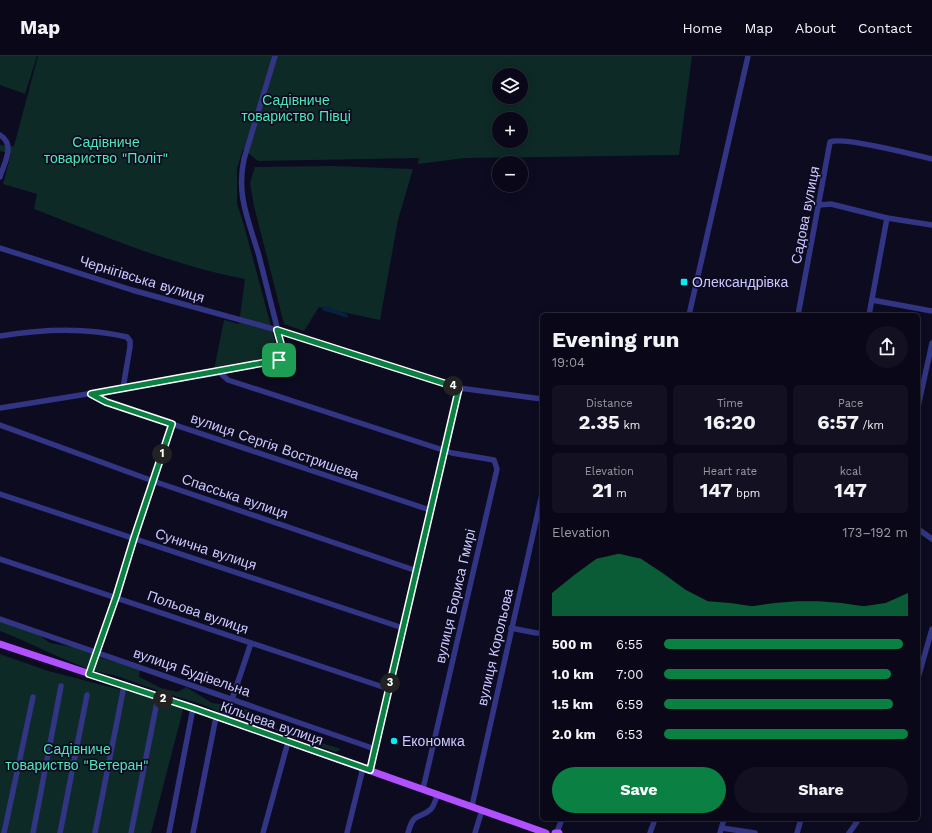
<!DOCTYPE html>
<html lang="en">
<head>
<meta charset="utf-8">
<style>
	body { margin:0; font-family:"Work Sans",sans-serif; background:#131121; color:#f1f3f6; height:100vh; display:flex; flex-direction:column; font-size:15px; white-space:nowrap }
	* { box-sizing:border-box; margin:0 }
	p { font-size:13px; color:#999aa2 }
	.icon { flex:none; width:22px; height:22px; fill:none; stroke:currentColor; stroke-width:2; stroke-linecap:round; stroke-linejoin:round }
	.map { position:relative; flex:1; overflow:hidden }
	.details { position:absolute; left:540px; top:257px; width:380px; height:508px; display:flex; flex-direction:column; background:#0a0818; border-radius:6px; box-shadow:0 2px 10px #0003,0 0 0 1px #2a2937 }
	.details>* { flex:none }
	.tools { position:absolute; left:492px; top:12px; display:grid; gap:8px }
	.tools a { display:grid; place-items:center; width:36px; height:36px; border-radius:50%; background:#0a0818; box-shadow:0 2px 10px #0003,0 0 0 1px #2a2937; font-size:20px }
	.pin { position:absolute; display:grid; place-items:center; width:34px; height:34px; color:#fff; margin:-17px; border-radius:8px; box-shadow:0 2px 6px #0006 }
	.km { position:absolute; width:20px; height:20px; margin:-10px; border-radius:50%; background:#222; color:#fff; font-size:11px; line-height:20px; text-align:center }
	.round { display:grid; place-items:center; flex:none; width:42px; height:42px; border-radius:21px; background:#131121 }
	.headline { display:flex; align-items:center; justify-content:space-between; height:68px; padding:0 12px }
	h1 { font-size:22px; font-weight:700; line-height:30px }
	.stats { display:grid; grid-template-columns:repeat(3,1fr); gap:6px; height:68px; padding:4px 12px }
	.stats div { display:grid; align-content:center; border-radius:6px; background:#131121; text-align:center }
	.stats b { font-size:20px; font-weight:700 }
	.stats small { font-size:11px; font-weight:400 }
	.stats p { font-size:11px }
	.chart { height:112px; padding:8px 12px }
	.chart p { display:flex; justify-content:space-between }
	.chart svg { width:100%; height:72px; margin-top:4px; fill:#0b8043; opacity:.7 }
	.action { display:flex; gap:8px; margin-top:auto; padding:8px 12px }
	.action a { flex:1; height:46px; border-radius:24px; background:#0b8043; color:#fff; font-size:16px; font-weight:700; line-height:46px; text-align:center }
	.action a+a { background:#131121; color:#f1f3f6 }
	ul { padding:0 12px; list-style:none; font-size:13px }
	li { display:grid; grid-template-columns:64px 48px 1fr; align-items:center; height:30px }
	li i { height:10px; border-radius:5px; background:#0b8043 }
	header { display:flex; align-items:center; gap:24px; box-sizing:border-box; height:56px; padding:0 20px; background:#0a0818; border-bottom:1px solid #2a2937 }
	header strong { font-size:19px }
	nav { display:flex; gap:22px; margin-inline-start:auto; font-size:14px }
	.map>svg:first-child { display:block }
	.green { fill:#0d2a27; fill-rule:evenodd }
	.water { fill:#072142 }
	.lines { fill:none; stroke-linecap:round; stroke-linejoin:round }
	.minor { stroke:#323583; stroke-width:5.5 }
	.major { stroke:#b150ff; stroke-width:7 }
	.route-casing { stroke:#fff; stroke-width:8 }
	.route { stroke:#0b8043; stroke-width:5 }
	.poi-dot { fill:#00eef4; stroke:#0d0b20; stroke-width:1.5 }
	.labels { text-anchor:middle; stroke-width:3.5; stroke-linejoin:round; paint-order:stroke }
	.park-label { font-size:14px; fill:#4ce8b5; stroke:#0d0b20 }
	.street-label { font-size:14px; fill:#cbc9ff; stroke:#0d0b20 }
	.poi-label { font-size:14px; fill:#cbc9ff; stroke:#0d0b20; text-anchor:start }
</style>
</head>
<body>
<header>
<strong>Map</strong>
<nav><a>Home</a><a>Map</a><a>About</a><a>Contact</a></nav>
</header>
<div class="map">
<svg width="932" height="777" viewBox="0 0 932 777">
	<rect width="100%" height="100%" fill="#0d0b20"/>
	<!-- green -->
	<g class="green">
		<polygon points="0,0 37,0 25,38 0,29"/>
		<path d="M38,0h654l-13,99 -214,3 -47,6 1,-6 -161,3 -15,-12 -6,19v36l7,21 32,120 -8,13 -7,4 -47,8 10,-50 15,4 6,-45c-74,-14 -141,-43 -211,-70l3,-15 -34,-10 8,-30 -11,-3v-6l14,1zM499,19h22v22h-22zM499,63h22v22h-22z"/>
		<polygon points="333,110 413,113 398,164 380,264 319,251 304,275 284,268 254,150 250,127 255,111"/>
		<path d="M0,565l35,11 15,11 29,5 23,10 38,11 -1,8 22,11 17,4 8,-5 26,16 16,2 -4,10c-20,-12 -29,-12 -49,-19 -19,-6 -38,-13 -58,-20 -6,-2 -12,-2 -18,-4 -34,-10 -65,-28 -99,-41z"/>
		<polygon points="0,598 48,615 184,650 151,777 0,777"/>
		<polygon points="236,652 249,654 263,666 271,665 280,676 240,663 232,658"/>
		<path d="M291,677c6,2 14,2 19,4 4,1 6,6 10,6 5,1 15,4 21,6l-5,3 -46,-16z"/>
	</g>
	<!-- water -->
	<polygon class="water" points="324,250 347,258 348,262 322,254"/>
	<g class="lines">
		<!-- minor -->
		<g class="minor">
			<path d="M0,79c16,10 4,28 0,42"/>
			<polyline points="819,149 831,148 887,162 932,169"/>
			<polyline points="0,192 132,234 277,274 459,332 542,343"/>
			<polyline points="872,244 932,255"/>
			<polyline points="689,259 748,0"/>
			<path d="M798,259l32,-173c11,-6 86,13 102,17"/>
			<polyline points="869,259 887,162"/>
			<path d="M0,280c42,-7 86,-9 127,1l3,4v6l-7,41"/>
			<polyline points="219,316 228,324 452,397 494,404 497,413 423,733"/>
			<polyline points="91,338 105,346 130,354 430,454"/>
			<polyline points="918,351 932,287"/>
			<path d="M0,352l211,-34 68,-14 4,-9c-8,-32 -16,-63 -24,-95 -10,-35 -23,-60 -15,-97l31,-103"/>
			<polyline points="0,369 153,425 417,515"/>
			<polyline points="0,438 403,572"/>
			<polyline points="918,473 932,483"/>
			<polyline points="0,503 389,633"/>
			<polyline points="0,563 375,693"/>
			<polyline points="511,572 536,577 542,577"/>
			<polyline points="89,618 116,541 172,368"/>
			<polyline points="918,622 932,573"/>
			<polyline points="225,664 251,587"/>
			<polyline points="370,715 459,332"/>
			<polyline points="472,750 542,438"/>
			<polyline points="722,772 755,777"/>
			<polyline points="557,776 562,763"/>
			<polyline points="4,777 33,641"/>
			<polyline points="33,777 61,630"/>
			<polyline points="60,777 87,639"/>
			<polyline points="95,777 124,630"/>
			<polyline points="131,777 158,641"/>
			<polyline points="169,777 193,652"/>
			<polyline points="193,777 216,661"/>
			<polyline points="263,777 288,686"/>
			<polyline points="347,777 363,712"/>
			<path d="M408,777c6,-23 12,-13 23,-24 3,-3 5,-11 7,-15"/>
			<polyline points="475,777 482,754"/>
			<polyline points="650,777 655,763"/>
			<polyline points="720,777 724,763"/>
			<polyline points="797,777 801,763"/>
			<polyline points="849,777 859,763"/>
		</g>
		<!-- major -->
		<g class="major">
			<polyline points="0,588 193,652 546,777"/>
			<polyline points="555,777 559,777"/>
		</g>
	</g>
	<g class="lines">
		<defs>
			<polygon id="route" points="277,274 459,332 370,714 193,652 89,618 116,541 134,482 172,368 106,346 91,338 279,304 283,295"/>
		</defs>
		<!-- route casing -->
		<use href="#route" class="route-casing"/>
		<!-- route -->
		<use href="#route" class="route"/>
	</g>
	<!-- markers -->
	<g class="poi-dot">
		<rect x="680" y="222" width="8" height="8" rx="2"/>
		<circle cx="394" cy="685" r="4"/>
	</g>
	<g class="labels">
		<!-- park labels -->
		<g class="park-label">
			<text x="296" y="49">Садівниче<tspan x="296" dy="16">товариство Півці</tspan></text>
			<text x="106" y="91">Садівниче<tspan x="106" dy="16">товариство "Політ"</tspan></text>
			<text x="77" y="698">Садівниче<tspan x="77" dy="16">товариство "Ветеран"</tspan></text>
		</g>
		<!-- street labels -->
		<g class="street-label">
			<text transform="translate(805 159) rotate(-79)" y="5">Садова вулиця</text>
			<text transform="translate(142 223) rotate(17)" y="5">Чернігівська вулиця</text>
			<text transform="translate(275 390) rotate(19)" y="5">вулиця Сергія Востришева</text>
			<text transform="translate(235 440) rotate(19)" y="5">Спасська вулиця</text>
			<text transform="translate(206 493) rotate(18)" y="5">Сунична вулиця</text>
			<text transform="translate(455 540) rotate(-77)" y="5">вулиця Бориса Гмирі</text>
			<text transform="translate(198 556) rotate(19)" y="5">Польова вулиця</text>
			<text transform="translate(495 591) rotate(-77)" y="5">вулиця Корольова</text>
			<text transform="translate(192 616) rotate(19)" y="5">вулиця Будівельна</text>
			<text transform="translate(272 667) rotate(19)" y="5">Кільцева вулиця</text>
		</g>
		<!-- poi labels -->
		<g class="poi-label">
			<text x="692" y="231">Олександрівка</text>
			<text x="402" y="690">Економка</text>
		</g>
	</g>
</svg>
<div class="tools">
<a><svg class="icon" aria-label="layers" viewBox="0 0 24 24"><path d="M12 4l9 5-9 5-9-5zM3 14l9 5 9-5"/></svg></a>
<a>+</a>
<a>−</a>
</div>
<div class="pin" style="left:279px;top:304px;background:#1e9e55"><svg class="icon" aria-label="arrive" viewBox="0 0 24 24"><path d="M6 21V4h12l-3 4 3 4H6"/></svg></div>
<b class="km" style="left:162px;top:398px">1</b>
<b class="km" style="left:163px;top:643px">2</b>
<b class="km" style="left:390px;top:627px">3</b>
<b class="km" style="left:453px;top:330px">4</b>
<section class="details">
<div class="headline"><div><h1>Evening run</h1><p>19:04</p></div><a class="round"><svg class="icon" aria-label="share" viewBox="0 0 24 24"><path d="M12 15V3M7 8l5-5 5 5M5 13v7h14v-7"/></svg></a></div>
<div class="stats">
<div><p>Distance</p><b>2.35<small> km</small></b></div>
<div><p>Time</p><b>16:20</b></div>
<div><p>Pace</p><b>6:57<small> /km</small></b></div>
</div>
<div class="stats">
<div><p>Elevation</p><b>21<small> m</small></b></div>
<div><p>Heart rate</p><b>147<small> bpm</small></b></div>
<div><p>kcal</p><b>147</b></div>
</div>
<div class="chart"><p><span>Elevation</span>173–192 m</p>
<svg viewBox="0 0 160 44" preserveAspectRatio="none"><path d="M0 44V30L10 19L20 9L30 6L40 9L50 18L60 28L70 35L80 36L90 38L100 36L110 35L120 35L130 36L140 38L150 36L160 30V44z"/></svg>
</div>
<ul>
<li><b>500 m</b>6:55<i style="width:98%"></i></li>
<li><b>1.0 km</b>7:00<i style="width:93%"></i></li>
<li><b>1.5 km</b>6:59<i style="width:94%"></i></li>
<li><b>2.0 km</b>6:53<i style="width:100%"></i></li>
</ul>
<div class="action"><a>Save</a><a>Share</a></div>
</section>
</div>
</body>
</html>
